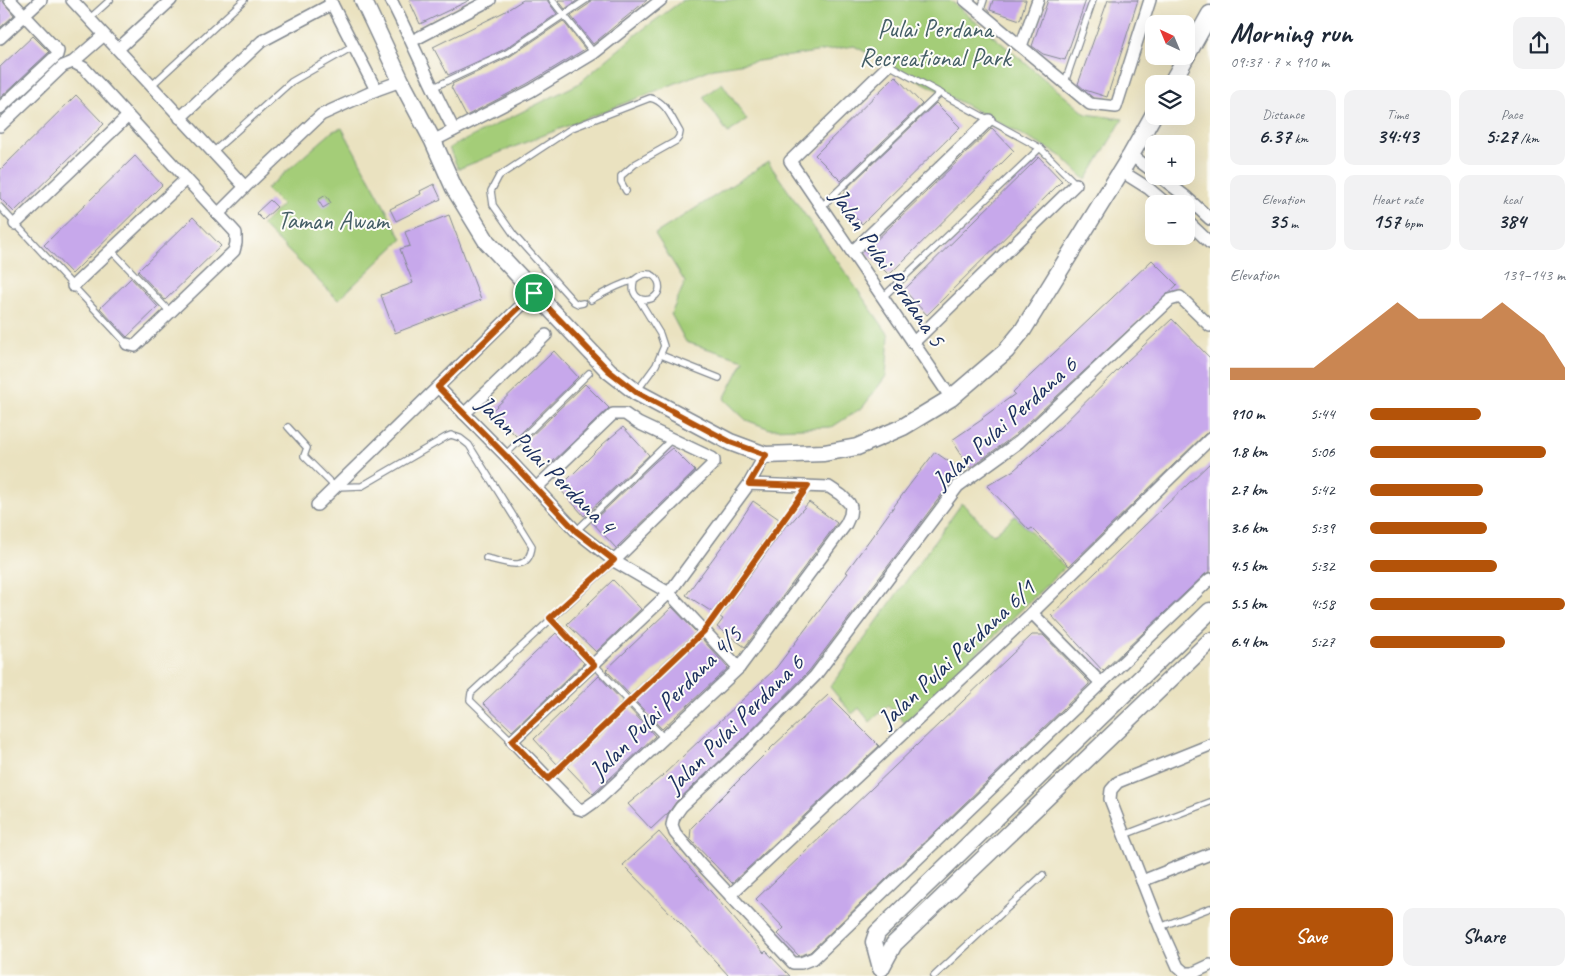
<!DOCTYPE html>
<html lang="en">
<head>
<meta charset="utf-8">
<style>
	body { margin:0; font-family:Caveat,sans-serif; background:#f2f2f3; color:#1f2937; height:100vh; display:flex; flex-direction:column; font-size:19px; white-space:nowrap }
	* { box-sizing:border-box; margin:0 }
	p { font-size:16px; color:#747a83 }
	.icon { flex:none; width:28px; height:28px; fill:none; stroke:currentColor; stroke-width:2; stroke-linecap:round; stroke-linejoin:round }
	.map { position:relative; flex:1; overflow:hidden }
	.side { display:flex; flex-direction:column; background:#fff; width:375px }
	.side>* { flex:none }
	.needle { width:32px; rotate:316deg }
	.tools { position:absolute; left:1145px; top:15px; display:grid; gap:10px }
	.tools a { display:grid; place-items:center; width:50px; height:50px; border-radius:10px; background:#fff; box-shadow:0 5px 20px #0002; font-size:25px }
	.pin { position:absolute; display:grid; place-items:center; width:42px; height:42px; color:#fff; margin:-21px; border:2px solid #fff; border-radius:50%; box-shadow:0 1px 5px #0007 }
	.round { display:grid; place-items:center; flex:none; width:52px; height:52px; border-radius:10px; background:#f2f2f3 }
	.overview { display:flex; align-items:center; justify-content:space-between; height:85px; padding:0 20px }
	h1 { font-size:28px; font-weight:600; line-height:38px }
	.stats { display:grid; grid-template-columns:repeat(3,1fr); gap:8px; height:85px; padding:5px 20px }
	.stats div { display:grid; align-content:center; border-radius:10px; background:#f2f2f3; text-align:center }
	.stats b { font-size:21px; font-weight:600 }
	.stats small { font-size:14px; font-weight:400 }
	.stats p { font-size:14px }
	.chart { height:140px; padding:10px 20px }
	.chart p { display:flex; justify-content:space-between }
	.chart svg { width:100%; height:90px; margin-top:5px; fill:#b45309; opacity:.7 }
	.action { display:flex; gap:10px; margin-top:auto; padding:10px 20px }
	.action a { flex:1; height:58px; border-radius:10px; background:#b45309; color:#fff; font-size:20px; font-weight:600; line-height:58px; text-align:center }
	.action a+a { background:#f2f2f3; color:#1f2937 }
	ul { padding:0 20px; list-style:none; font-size:16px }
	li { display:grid; grid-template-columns:80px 60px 1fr; align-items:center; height:38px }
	li i { height:12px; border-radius:6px; background:#b45309 }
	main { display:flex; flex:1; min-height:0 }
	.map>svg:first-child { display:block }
	.green { fill:#a4cd78; stroke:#607e6b }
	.building { fill:#c7a8eb }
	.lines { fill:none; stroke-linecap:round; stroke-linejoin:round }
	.lane-casing { stroke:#82888f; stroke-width:8 }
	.street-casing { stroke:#82888f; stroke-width:14 }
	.secondary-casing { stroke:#82888f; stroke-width:19 }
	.lane { stroke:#fff; stroke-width:5.5 }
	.street { stroke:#fff; stroke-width:11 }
	.secondary { stroke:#fff; stroke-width:16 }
	.route-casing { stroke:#fff; stroke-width:10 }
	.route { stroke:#b45309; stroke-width:6 }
	.labels { text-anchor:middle; stroke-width:4; stroke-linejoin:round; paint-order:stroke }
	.park-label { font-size:25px; fill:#445e66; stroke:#fdfcf7 }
	.street-label { font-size:25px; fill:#1b2f5e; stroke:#fdfcf7 }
</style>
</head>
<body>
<main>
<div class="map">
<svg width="1210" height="976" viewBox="0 0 1210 976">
	<rect width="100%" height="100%" fill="#fdfcf7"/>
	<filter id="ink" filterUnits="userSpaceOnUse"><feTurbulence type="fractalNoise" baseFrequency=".02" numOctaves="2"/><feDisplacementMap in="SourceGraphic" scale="10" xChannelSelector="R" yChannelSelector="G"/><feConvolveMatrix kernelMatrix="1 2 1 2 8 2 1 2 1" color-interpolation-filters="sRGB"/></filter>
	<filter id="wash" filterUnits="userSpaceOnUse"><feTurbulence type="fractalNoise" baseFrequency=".0096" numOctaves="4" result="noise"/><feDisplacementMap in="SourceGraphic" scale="20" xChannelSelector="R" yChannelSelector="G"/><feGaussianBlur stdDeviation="1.12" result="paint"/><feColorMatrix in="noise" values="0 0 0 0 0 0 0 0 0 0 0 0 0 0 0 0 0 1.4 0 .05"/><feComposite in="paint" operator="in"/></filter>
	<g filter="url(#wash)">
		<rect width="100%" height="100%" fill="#eae2c0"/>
		<!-- green -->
		<g class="green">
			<polygon points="683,0 950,0 1086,114 1123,119 1086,180 1060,155 854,46 714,68 458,169 449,148 578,84 638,33"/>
			<polygon points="722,83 747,120 728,133 703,97"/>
			<polygon points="342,128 402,239 338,300 262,225 282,205 266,189 333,131"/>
			<polygon points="768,162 889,335 886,376 863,407 832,427 770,429 746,420 724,399 744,360 686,342 671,314 685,282 655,234"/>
			<polygon points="962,503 993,535 1015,516 1065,567 905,723 888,705 870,722 859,708 852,714 830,687"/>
		</g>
		<g id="blocks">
			<!-- building -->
			<g class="building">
				<polygon points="0,0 2,0 14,15 0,28"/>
				<polygon points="409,0 470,0 420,24"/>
				<polygon points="523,0 547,0 557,14 505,49 448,75 433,47 504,12"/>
				<polygon points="558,0 578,0 565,9"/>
				<polygon points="591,0 647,0 593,44 571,16 589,4"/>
				<polygon points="993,0 1026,0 1020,20 990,10"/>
				<polygon points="1048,0 1086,0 1065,60 1043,54 1032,46"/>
				<polygon points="1108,0 1138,0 1107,97 1085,90 1078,84"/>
				<polygon points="563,21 585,49 527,84 466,116 451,87 453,86 452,84 509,57"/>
				<polygon points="33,36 49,52 0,98 0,67"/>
				<polygon points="895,76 922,104 841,181 815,155"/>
				<polygon points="76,95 104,124 14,212 0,198 0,170"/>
				<polygon points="936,103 960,127 862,224 838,200 848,189 847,188"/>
				<polygon points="992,128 1014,151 889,275 865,251"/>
				<polygon points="135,156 162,185 72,274 44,245"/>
				<polygon points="1039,157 1062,181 927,315 904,290"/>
				<polygon points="434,184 441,199 396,221 390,209 421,194 420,191"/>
				<polygon points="326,195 331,203 323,208 318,200"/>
				<polygon points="270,200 277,207 263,220 256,213"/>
				<polygon points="449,215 481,300 395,333 381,295 413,283 400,249 410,246 405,232"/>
				<polygon points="193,217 221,246 165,300 138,271"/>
				<polygon points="1152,260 1177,285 1014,436 970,468 952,440 983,419 982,418 1015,394 1013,392"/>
				<polygon points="131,278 158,307 127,337 100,308"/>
				<polygon points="1172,319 1210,358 1210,432 1205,434 1069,566 1032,528 1029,530 987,486 1014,470 1040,447 1127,361"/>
				<polygon points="554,351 578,377 517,437 492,411"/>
				<polygon points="585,384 609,408 548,466 524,443"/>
				<polygon points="623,427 649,455 584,516 559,488 603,444"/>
				<polygon points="672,448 695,471 616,548 592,522 655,462"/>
				<polygon points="935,452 964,472 952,481 809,671 742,740 676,802 669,812 651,829 628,804 662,776 776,668 848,573 846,572 911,483"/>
				<polygon points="1210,463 1210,572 1205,574 1103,671 1051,615"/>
				<polygon points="753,501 779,519 712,612 686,595 734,530"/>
				<polygon points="809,502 837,523 745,647 717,627 723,619 720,617 787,524 789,525"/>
				<polygon points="613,580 641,609 596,652 567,624"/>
				<polygon points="672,607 696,632 630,695 606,670"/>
				<polygon points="556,633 584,663 512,731 483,703"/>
				<polygon points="1032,635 1043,635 1089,682 1089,684 810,952 799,956 778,934 784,928 756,899"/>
				<polygon points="702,639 728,668 662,729 636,702"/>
				<polygon points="599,676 623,702 557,764 534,739"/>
				<polygon points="828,695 879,746 732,883 690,839 691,828 773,746"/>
				<polygon points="629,708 655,736 593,794 567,767"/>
				<polygon points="659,832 764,953 766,951 790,976 729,976 681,924 623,865"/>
			</g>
		</g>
	</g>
	<g filter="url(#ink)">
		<use href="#blocks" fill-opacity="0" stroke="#82888f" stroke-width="1"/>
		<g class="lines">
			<defs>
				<g id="lane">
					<polyline points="552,0 594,53"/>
					<polyline points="980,12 984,0"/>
					<polyline points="89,19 110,0"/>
					<polyline points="889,65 1040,148 1076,184"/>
					<polyline points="1065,82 1093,0"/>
					<polyline points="151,86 244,0"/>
					<polyline points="432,88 507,53 586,0"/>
					<polyline points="213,152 291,82 354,46"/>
					<polyline points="0,207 127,344"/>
					<polyline points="821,207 940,93"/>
					<polyline points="111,250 170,312"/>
					<polyline points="883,297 1040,148"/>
					<path d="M591,300c11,-6 21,-12 32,-16 4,-2 8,-2 11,-4 5,-3 7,-7 14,-6 5,0 10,5 11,10 4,20 -32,23 -25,-3"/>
					<path d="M583,303l-5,1 -4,-2 -60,-67 -21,-30 -2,-14 8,-15 73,-48 78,-30c16,3 22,21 30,34l-1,5 -3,4 -41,23 -14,12v6l5,9"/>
					<polyline points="661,355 719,378"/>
					<polyline points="637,391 656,365 664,346 660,334 638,298"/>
					<path d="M288,427l19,21 -3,8 31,31 27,-1 84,-49 5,-2 9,3 9,7 63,101c-3,28 -27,16 -46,12"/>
					<polyline points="505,455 589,373"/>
					<polyline points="576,531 672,439"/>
					<polyline points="550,618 664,738"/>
					<polyline points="512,741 472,702 470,700 471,693 614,561"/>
					<polyline points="548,779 704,631 808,487"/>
					<polyline points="1124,835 1210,802"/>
					<polyline points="1160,927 1210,908"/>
					<polyline points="934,976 1043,875"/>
				</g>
				<g id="street">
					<polyline points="72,0 245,187"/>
					<polyline points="330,0 376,90"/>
					<path d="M391,0c22,43 40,87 63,130"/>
					<polyline points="965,0 1090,104 1116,107 1150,0"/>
					<polyline points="0,38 41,0"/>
					<polyline points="412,41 490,0"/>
					<polyline points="1021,46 1038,0"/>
					<polyline points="118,49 171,0"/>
					<polyline points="73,62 84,68 236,233 236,243 234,251 135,346 127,344"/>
					<polyline points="889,65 790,161 951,398"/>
					<polyline points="0,108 57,55 58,51 10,0"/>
					<polyline points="180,118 262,41 332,4"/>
					<polyline points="0,126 63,66 73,62 104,35"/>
					<polyline points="433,141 531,91 594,53 661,0"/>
					<polyline points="1131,155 1154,172"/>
					<polyline points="1121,171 1148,188 1167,204"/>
					<polyline points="1159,176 1185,196 1210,219"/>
					<polyline points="218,214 245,187 321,115 376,90 401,81"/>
					<polyline points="1186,220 1210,243"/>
					<polyline points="15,224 128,116"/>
					<polyline points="852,252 989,120"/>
					<polyline points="73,286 186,179"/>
					<polyline points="1210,326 1180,297 1170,300 1019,442 958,486 815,676 747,745 681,807 674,817 672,825 675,833 700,863 793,963 801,963 814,958 1210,579"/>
					<polyline points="913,343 1076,184"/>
					<polyline points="438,387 505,455 576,531 614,561 669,593 739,668"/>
					<polyline points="464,414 546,335"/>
					<polyline points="749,484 829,487 841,495 849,503 851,507 850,515 846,524 739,668 600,798 583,810 577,808 512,741 669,593 749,484 765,455"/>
					<polyline points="536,488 613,414 625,414 638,423 712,458 714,460 714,463 614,561"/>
					<polyline points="317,505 534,293"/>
					<polyline points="1032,613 1101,683"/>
					<polyline points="1210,745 1118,782 1111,790 1110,799 1160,927 1178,967 1185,973 1193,973 1210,965"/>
					<polyline points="1142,881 1210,854"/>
					<polyline points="730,895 1032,613 1210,439"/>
				</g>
				<g id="secondary">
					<polyline points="363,0 401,81 433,141 454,188 487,242 609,371 636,392 730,442 765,455 824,453 857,447 903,427 951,398 1006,351 1023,330 1131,155 1154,114"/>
					<polyline points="1171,84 1210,14"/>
					<polyline points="881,968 874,942 877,933 1210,611"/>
					<polyline points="881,968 894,944 1210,641"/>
				</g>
			</defs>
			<!-- lane casing -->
			<use href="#lane" class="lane-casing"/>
			<!-- street casing -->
			<use href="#street" class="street-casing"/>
			<!-- secondary casing -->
			<use href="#secondary" class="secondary-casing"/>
			<!-- lane -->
			<use href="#lane" class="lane"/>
			<!-- street -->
			<use href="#street" class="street"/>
			<!-- secondary -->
			<use href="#secondary" class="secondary"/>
		</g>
	</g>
	<g class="lines" filter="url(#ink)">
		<defs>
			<polygon id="route" points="534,293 609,371 636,392 730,442 766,455 749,484 808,486 704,631 548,779 512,741 594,665 550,618 614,560 576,531 505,455 438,387"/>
		</defs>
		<!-- route casing -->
		<use href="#route" class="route-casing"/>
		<!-- route -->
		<use href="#route" class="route"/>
	</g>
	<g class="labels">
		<!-- park labels -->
		<g class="park-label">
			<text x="935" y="37">Pulai Perdana<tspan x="935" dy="29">Recreational Park</tspan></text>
			<text x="333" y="229">Taman Awam</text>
		</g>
		<!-- street labels -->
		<g class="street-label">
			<text transform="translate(889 267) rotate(56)" y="9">Jalan Pulai Perdana 5</text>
			<text transform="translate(1004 422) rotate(-42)" y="9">Jalan Pulai Perdana 6</text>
			<text transform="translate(547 464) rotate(45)" y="9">Jalan Pulai Perdana 4</text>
			<text transform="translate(956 653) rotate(-43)" y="9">Jalan Pulai Perdana 6/1</text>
			<text transform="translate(665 702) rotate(-45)" y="9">Jalan Pulai Perdana 4/5</text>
			<text transform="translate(734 723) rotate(-45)" y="9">Jalan Pulai Perdana 6</text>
		</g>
	</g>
</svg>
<div class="tools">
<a><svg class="needle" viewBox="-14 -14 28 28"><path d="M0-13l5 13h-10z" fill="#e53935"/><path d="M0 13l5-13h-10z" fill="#747a83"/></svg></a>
<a><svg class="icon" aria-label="layers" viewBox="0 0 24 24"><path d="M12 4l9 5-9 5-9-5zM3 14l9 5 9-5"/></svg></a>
<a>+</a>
<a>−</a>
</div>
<div class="pin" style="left:534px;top:293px;background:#1e9e55"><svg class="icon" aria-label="arrive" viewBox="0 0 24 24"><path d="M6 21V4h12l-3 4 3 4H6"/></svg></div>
</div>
<section class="side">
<div class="overview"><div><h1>Morning run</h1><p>09:37 · 7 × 910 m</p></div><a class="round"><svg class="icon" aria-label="share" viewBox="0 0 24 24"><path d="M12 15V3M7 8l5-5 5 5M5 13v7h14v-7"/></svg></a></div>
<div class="stats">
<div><p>Distance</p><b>6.37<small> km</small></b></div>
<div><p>Time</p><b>34:43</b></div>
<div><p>Pace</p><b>5:27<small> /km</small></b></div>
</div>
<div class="stats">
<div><p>Elevation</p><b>35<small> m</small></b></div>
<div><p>Heart rate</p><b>157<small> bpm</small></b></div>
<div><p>kcal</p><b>384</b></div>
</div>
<div class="chart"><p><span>Elevation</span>139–143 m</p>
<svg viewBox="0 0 160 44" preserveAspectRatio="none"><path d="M0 44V38L10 38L20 38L30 38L40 38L50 30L60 22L70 14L80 6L90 14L100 14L110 14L120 14L130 6L140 14L150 22L160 38V44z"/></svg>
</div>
<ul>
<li><b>910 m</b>5:44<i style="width:57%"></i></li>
<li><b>1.8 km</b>5:06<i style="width:90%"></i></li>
<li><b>2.7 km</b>5:42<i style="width:58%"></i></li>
<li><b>3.6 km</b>5:39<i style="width:60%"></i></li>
<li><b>4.5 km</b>5:32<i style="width:65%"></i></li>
<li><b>5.5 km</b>4:58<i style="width:100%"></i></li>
<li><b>6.4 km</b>5:27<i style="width:69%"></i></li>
</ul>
<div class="action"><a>Save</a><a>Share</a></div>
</section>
</main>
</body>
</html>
